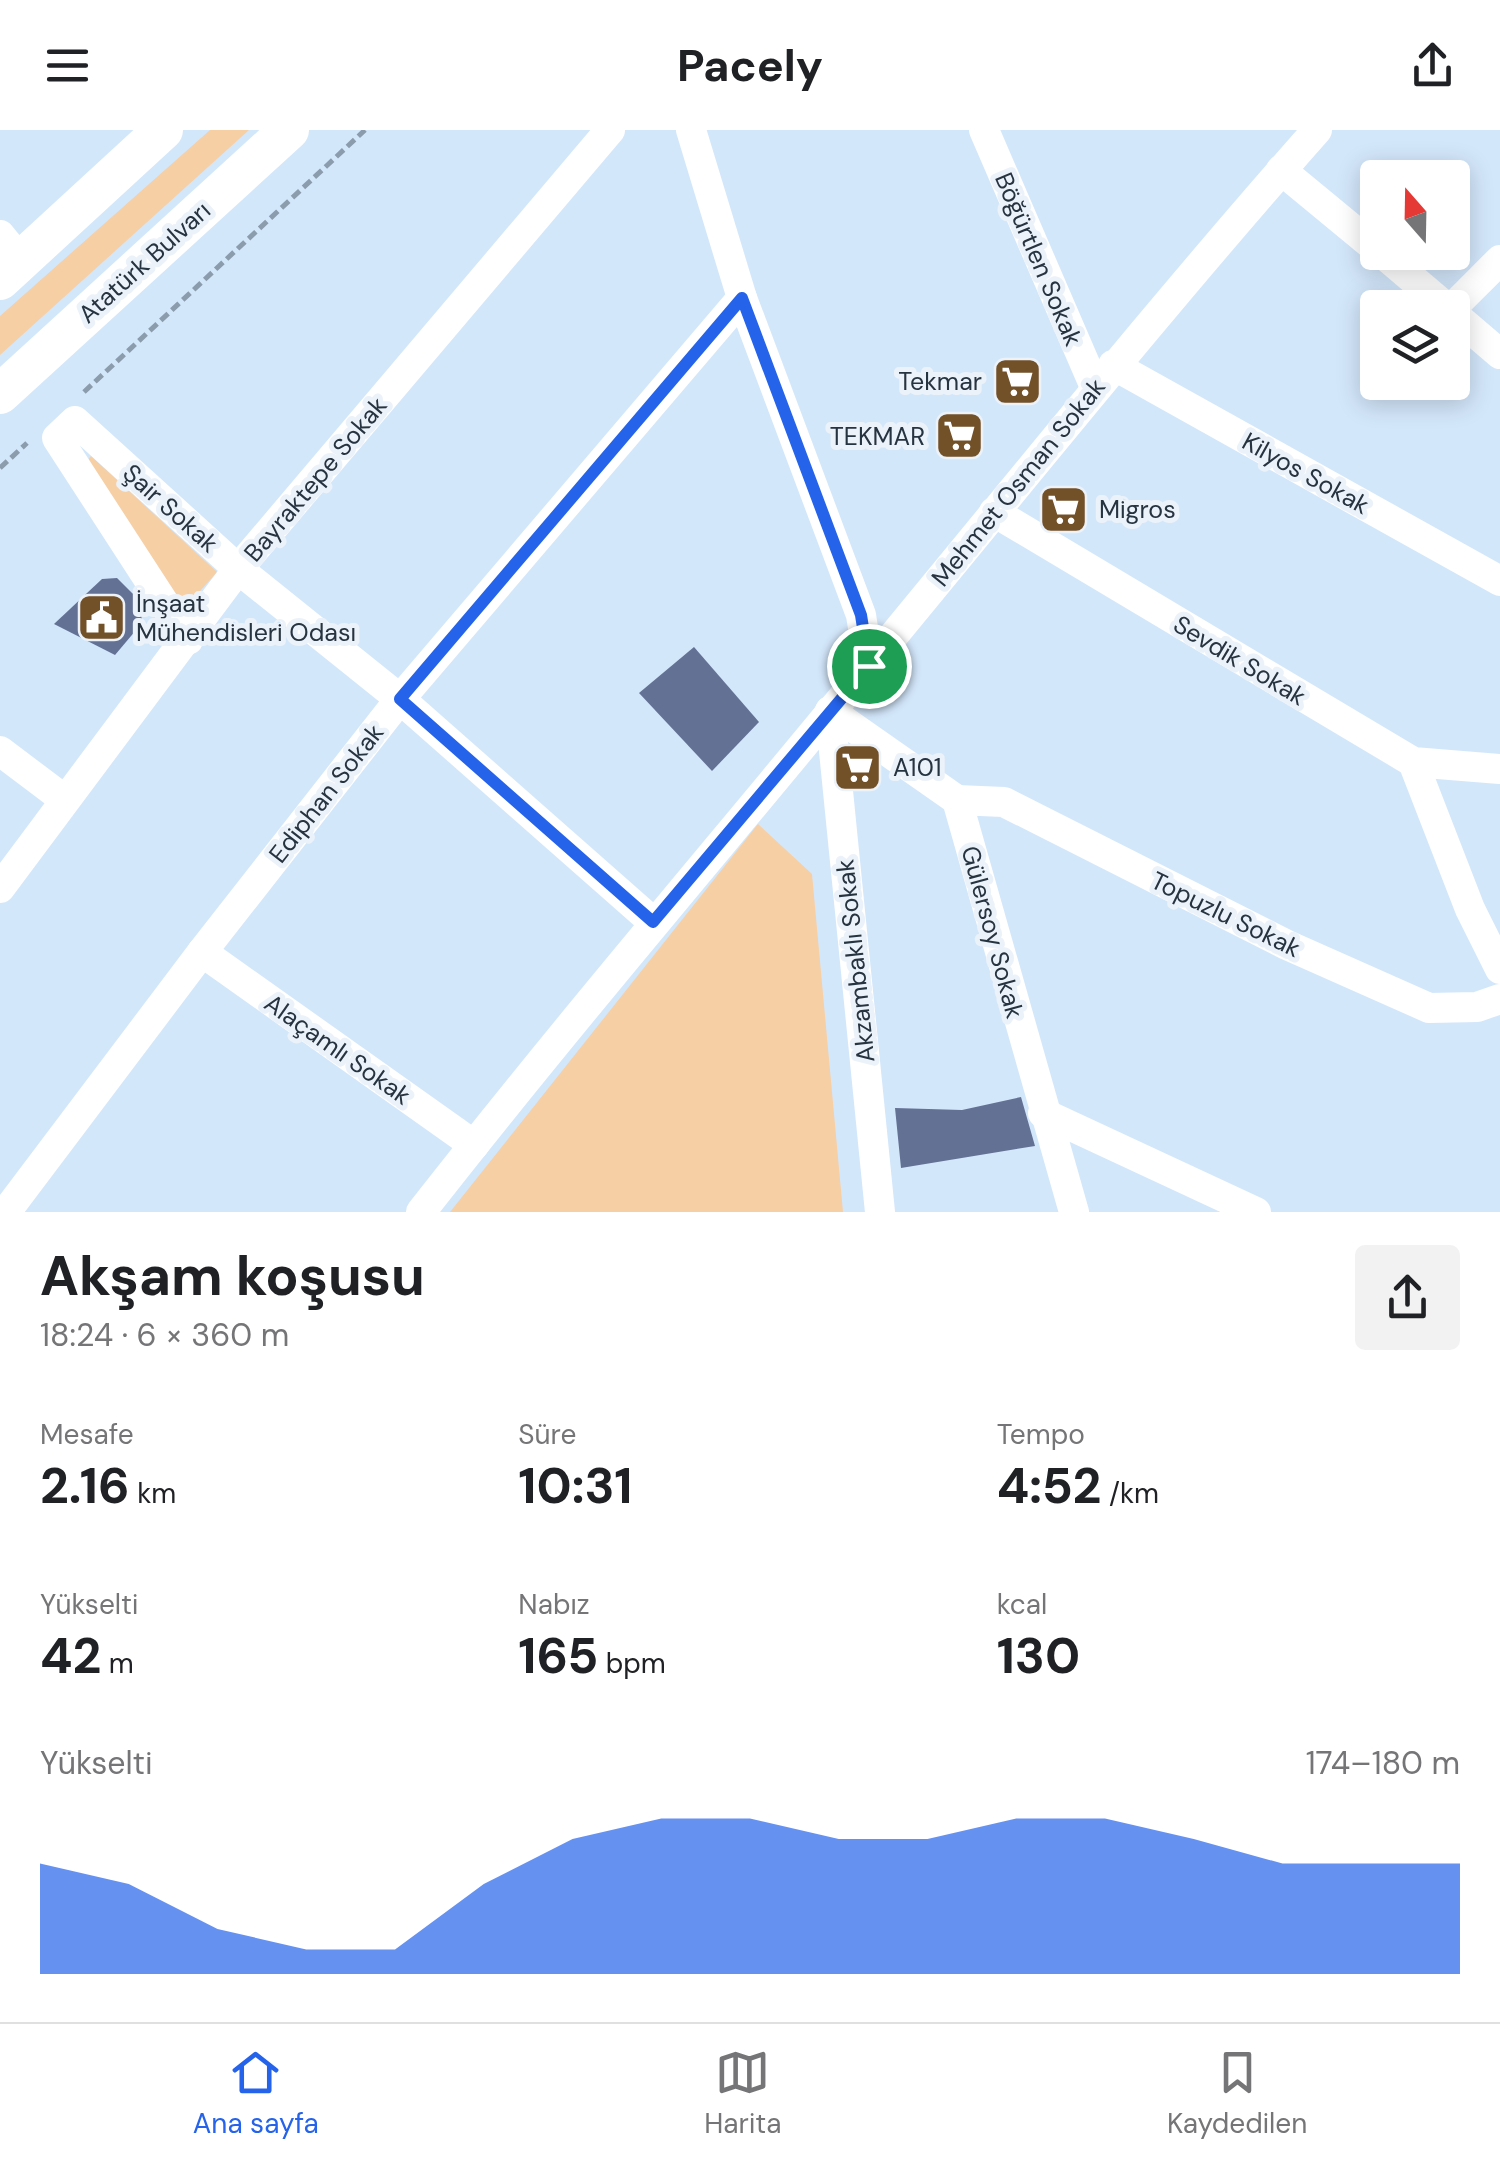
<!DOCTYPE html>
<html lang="tr">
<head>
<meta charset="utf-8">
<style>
	body { margin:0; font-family:"DM Sans",sans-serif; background:#f2f2f2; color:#202124; height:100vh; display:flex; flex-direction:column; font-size:38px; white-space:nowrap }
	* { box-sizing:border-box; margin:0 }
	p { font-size:32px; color:#757577 }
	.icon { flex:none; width:55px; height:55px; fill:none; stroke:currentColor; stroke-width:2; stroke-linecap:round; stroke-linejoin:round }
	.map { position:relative; height:1082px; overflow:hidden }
	.panel { display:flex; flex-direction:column; background:#fff; flex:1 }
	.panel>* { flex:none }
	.needle { width:65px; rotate:340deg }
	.tools { position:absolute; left:1360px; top:30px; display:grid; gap:20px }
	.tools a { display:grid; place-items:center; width:110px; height:110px; border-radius:10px; background:#fff; box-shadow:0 5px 25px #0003; font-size:50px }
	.pin { position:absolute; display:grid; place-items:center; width:85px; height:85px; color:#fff; margin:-42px; border:5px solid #fff; border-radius:50%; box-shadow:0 2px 10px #0007 }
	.round { display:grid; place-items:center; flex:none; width:105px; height:105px; border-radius:10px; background:#f2f2f2 }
	.head { display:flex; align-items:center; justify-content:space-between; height:170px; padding:0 40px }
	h1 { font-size:55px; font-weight:700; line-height:75px }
	.stats { display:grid; grid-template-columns:repeat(3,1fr); gap:15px; height:170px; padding:10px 40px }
	.stats div { display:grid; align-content:center }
	.stats b { font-size:50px; font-weight:700 }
	.stats small { font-size:28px; font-weight:400 }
	.stats p { font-size:28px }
	.chart { height:280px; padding:20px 40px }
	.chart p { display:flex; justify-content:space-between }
	.chart svg { width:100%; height:180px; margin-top:10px; fill:#2563eb; opacity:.7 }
	header { display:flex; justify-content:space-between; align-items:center; height:130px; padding:0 40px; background:#fff; font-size:45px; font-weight:700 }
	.tab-bar { display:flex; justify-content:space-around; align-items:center; height:140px; border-top:2px solid #e0e0e0; background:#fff; font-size:28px; color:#757577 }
	.tab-bar a { display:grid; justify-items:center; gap:5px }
	.tab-bar .current { color:#2563eb }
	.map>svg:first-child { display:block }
	.green { fill:#f6cfa5 }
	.building { fill:#637194 }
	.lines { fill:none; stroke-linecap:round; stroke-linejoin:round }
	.path { stroke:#8b9cad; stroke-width:5; stroke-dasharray:10 5; stroke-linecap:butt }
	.minor { stroke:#fff; stroke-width:30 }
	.major { stroke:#fff; stroke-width:40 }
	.route-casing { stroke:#fff; stroke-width:20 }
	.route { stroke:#2563eb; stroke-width:12 }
	.labels { text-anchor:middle; stroke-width:10; stroke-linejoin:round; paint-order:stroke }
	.street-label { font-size:25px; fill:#263340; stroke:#ecf2f9 }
	.poi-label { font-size:25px; fill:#263340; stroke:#ecf2f9; text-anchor:start }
</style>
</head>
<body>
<header><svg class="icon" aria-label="menu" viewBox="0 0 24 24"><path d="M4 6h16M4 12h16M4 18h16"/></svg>Pacely<svg class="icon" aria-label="share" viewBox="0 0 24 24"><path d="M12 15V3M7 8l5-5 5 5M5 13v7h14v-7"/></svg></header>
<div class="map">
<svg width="1500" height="1082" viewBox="0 0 1500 1082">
	<rect width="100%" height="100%" fill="#d3e7fb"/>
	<!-- green -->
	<g class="green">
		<polygon points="210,0 249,0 0,225 0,186"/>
		<polygon points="91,326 217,442 185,478 86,332"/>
		<polygon points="758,694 812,744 843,1082 450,1082"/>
	</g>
	<!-- building -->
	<g class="building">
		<polygon points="117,448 140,471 142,493 115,525 54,494 102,449"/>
		<polygon points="694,517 759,592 712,641 639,563"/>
		<polygon points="1021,967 1035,1016 901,1038 895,978 962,980"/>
	</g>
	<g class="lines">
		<!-- path -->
		<g class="path">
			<polyline points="84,262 365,0"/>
			<polyline points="0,338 27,313"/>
		</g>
		<!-- minor -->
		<g class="minor">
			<polyline points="691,0 742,168 861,485 869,536"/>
			<polyline points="984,0 1095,257"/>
			<polyline points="1281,40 1378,120"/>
			<polyline points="0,105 21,131"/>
			<polyline points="1381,122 1447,178"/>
			<polyline points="1452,178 1500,130"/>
			<polyline points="1452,183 1500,224"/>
			<polyline points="1113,235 1500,451"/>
			<polyline points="994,382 1413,632 1500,639"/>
			<polyline points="188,510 57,308 75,291 238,439 400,569 653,792"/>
			<polyline points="830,581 957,670 1074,1082"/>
			<polyline points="830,581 880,1082"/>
			<polyline points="0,621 65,670"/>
			<polyline points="1413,632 1470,779 1500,839"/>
			<polyline points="957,670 1004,672 1287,815 1429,878 1477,877 1500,869"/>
			<polyline points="0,758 238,439 610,0"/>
			<polyline points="202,822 474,1015"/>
			<polyline points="1043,983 1256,1082"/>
			<polyline points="6,1082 202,822 400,569 742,168"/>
			<path d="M421,1082c146,-187 300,-366 450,-549 148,-179 292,-359 446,-533"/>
		</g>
		<!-- major -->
		<g class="major">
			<polyline points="0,150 163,0"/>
			<polyline points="0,264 289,0"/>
		</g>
	</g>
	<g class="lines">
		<defs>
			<polygon id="route" points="742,168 861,485 869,536 653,792 400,569"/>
		</defs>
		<!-- route casing -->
		<use href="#route" class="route-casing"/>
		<!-- route -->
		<use href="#route" class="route"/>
	</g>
	<!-- icons -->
	<defs>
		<symbol id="supermarket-square" viewBox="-11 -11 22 22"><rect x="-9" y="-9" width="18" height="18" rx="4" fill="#725028" stroke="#ecf2f9"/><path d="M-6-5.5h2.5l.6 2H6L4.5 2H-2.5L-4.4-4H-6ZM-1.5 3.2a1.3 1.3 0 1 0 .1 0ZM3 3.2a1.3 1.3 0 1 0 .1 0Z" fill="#fff"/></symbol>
		<symbol id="civic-square" viewBox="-11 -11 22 22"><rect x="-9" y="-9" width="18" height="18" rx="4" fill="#725028" stroke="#ecf2f9"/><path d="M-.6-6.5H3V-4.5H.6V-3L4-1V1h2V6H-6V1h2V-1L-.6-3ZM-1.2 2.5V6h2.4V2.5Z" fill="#fff"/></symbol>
	</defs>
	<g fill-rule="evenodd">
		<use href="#supermarket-square" x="990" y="224" width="55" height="55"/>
		<use href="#supermarket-square" x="932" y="278" width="55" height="55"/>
		<use href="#supermarket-square" x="1036" y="352" width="55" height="55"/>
		<use href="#civic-square" x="74" y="460" width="55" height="55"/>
		<use href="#supermarket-square" x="830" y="610" width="55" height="55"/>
	</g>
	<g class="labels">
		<!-- street labels -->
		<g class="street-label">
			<text transform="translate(1039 129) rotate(67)" y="9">Böğürtlen Sokak</text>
			<text transform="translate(144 132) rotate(-42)" y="9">Atatürk Bulvarı</text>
			<text transform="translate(1306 343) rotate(29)" y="9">Kilyos Sokak</text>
			<text transform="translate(315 349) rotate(-50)" y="9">Bayraktepe Sokak</text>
			<text transform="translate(1018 352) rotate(-51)" y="9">Mehmet Osman Sokak</text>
			<text transform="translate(171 378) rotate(42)" y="9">Şair Sokak</text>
			<text transform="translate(1240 530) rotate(31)" y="9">Sevdik Sokak</text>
			<text transform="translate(326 663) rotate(-52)" y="9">Ediphan Sokak</text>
			<text transform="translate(1226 784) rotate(26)" y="9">Topuzlu Sokak</text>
			<text transform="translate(993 802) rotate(75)" y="9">Gülersoy Sokak</text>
			<text transform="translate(855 831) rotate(-96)" y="9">Akzambaklı Sokak</text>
			<text transform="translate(338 919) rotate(35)" y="9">Alaçamlı Sokak</text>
		</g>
		<!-- poi labels -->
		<g class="poi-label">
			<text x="982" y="260" text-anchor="end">Tekmar</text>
			<text x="925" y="315" text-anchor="end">TEKMAR</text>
			<text x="1099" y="388">Migros</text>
			<text x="136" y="482">İnşaat<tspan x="136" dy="29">Mühendisleri Odası</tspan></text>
			<text x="893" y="646">A101</text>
		</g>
	</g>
</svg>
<div class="tools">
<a><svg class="needle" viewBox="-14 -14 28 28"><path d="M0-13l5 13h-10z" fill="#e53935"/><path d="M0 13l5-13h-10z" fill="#757577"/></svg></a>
<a><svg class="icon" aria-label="layers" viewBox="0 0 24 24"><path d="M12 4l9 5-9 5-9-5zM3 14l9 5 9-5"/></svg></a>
</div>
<div class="pin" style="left:869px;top:536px;background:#1e9e55"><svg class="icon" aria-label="arrive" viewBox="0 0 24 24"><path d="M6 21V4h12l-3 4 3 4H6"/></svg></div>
</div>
<section class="panel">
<div class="head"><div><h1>Akşam koşusu</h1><p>18:24 · 6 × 360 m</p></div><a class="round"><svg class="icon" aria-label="share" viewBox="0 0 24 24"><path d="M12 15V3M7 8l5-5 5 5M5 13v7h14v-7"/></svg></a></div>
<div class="stats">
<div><p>Mesafe</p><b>2.16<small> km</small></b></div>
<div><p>Süre</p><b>10:31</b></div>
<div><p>Tempo</p><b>4:52<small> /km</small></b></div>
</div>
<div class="stats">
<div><p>Yükselti</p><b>42<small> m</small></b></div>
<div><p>Nabız</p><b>165<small> bpm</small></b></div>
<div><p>kcal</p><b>130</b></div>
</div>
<div class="chart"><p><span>Yükselti</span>174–180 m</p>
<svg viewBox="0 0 160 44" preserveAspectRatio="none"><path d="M0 44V17L10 22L20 33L30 38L40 38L50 22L60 11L70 6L80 6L90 11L100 11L110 6L120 6L130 11L140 17L150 17L160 17V44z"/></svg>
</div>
</section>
<nav class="tab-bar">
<a class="current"><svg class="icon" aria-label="home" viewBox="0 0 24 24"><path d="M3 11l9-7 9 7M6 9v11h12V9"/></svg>Ana sayfa</a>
<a><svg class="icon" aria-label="map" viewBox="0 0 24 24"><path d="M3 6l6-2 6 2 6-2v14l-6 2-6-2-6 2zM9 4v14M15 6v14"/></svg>Harita</a>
<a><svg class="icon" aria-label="saved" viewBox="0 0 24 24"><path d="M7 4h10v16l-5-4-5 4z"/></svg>Kaydedilen</a>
</nav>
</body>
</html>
